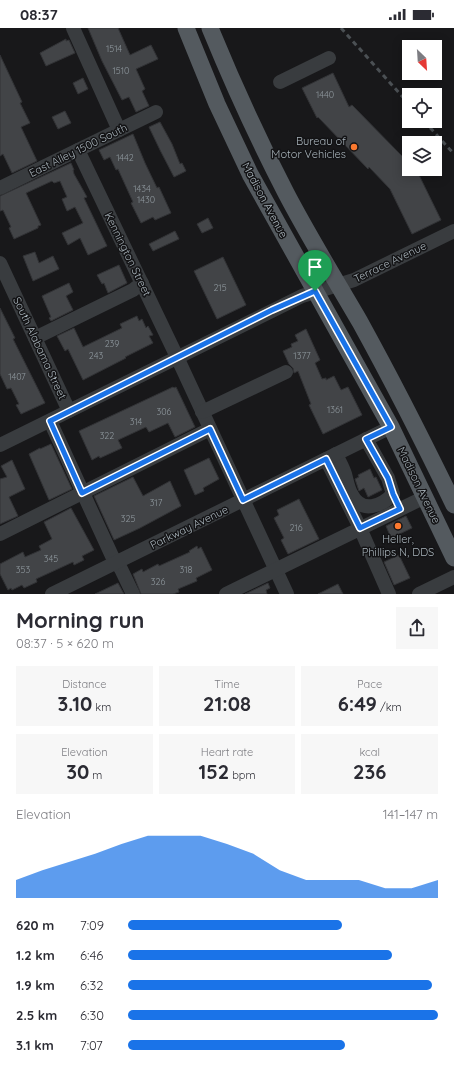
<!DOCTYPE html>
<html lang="en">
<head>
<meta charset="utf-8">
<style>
	body { margin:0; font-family:Quicksand,sans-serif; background:#f7f7f7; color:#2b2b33; height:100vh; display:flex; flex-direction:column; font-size:15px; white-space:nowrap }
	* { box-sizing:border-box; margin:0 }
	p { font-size:13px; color:#7c7c81 }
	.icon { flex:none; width:22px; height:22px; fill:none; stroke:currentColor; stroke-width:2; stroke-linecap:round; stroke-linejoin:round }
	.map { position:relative; height:566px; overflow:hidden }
	.sheet { display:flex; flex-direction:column; background:#fff; flex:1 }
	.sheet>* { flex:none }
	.needle { width:26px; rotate:155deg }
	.controls { position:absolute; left:402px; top:12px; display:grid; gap:8px }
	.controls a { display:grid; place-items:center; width:40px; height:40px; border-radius:0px; background:#fff; box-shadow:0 2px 10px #0003; font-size:20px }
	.pin { position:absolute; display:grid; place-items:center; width:34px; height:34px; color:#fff; margin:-41px -17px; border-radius:50% 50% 50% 0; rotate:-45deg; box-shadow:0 0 4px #0007 }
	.pin .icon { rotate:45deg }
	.round { display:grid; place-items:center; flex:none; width:42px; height:42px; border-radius:0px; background:#f7f7f7 }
	.head { display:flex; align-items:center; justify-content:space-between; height:68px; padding:0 16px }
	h1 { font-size:22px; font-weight:800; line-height:30px }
	.metrics { display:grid; grid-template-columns:repeat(3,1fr); gap:6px; height:68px; padding:4px 16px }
	.metrics div { display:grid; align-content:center; border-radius:0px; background:#f7f7f7; text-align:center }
	.metrics b { font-size:20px; font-weight:800 }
	.metrics small { font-size:11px; font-weight:400 }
	.metrics p { font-size:11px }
	.chart { height:112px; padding:8px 16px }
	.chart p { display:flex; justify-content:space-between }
	.chart svg { width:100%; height:72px; margin-top:4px; fill:#1a73e8; opacity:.7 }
	ul { padding:0 16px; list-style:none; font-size:13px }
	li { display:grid; grid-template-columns:64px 48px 1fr; align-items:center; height:30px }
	li i { height:10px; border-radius:5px; background:#1a73e8 }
	.status { display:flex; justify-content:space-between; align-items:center; height:28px; padding:0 20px; background:#fff; direction:ltr }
	.status svg { height:11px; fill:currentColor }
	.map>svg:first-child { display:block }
	.building { fill:#424447; stroke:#323336 }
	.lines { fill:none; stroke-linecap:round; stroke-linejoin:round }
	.minor { stroke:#393c3f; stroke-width:14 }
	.major { stroke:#545a5f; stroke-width:17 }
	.rail { stroke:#4b5054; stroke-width:3; stroke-dasharray:5 4; stroke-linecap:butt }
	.route-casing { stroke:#fff; stroke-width:8 }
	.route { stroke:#1a73e8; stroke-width:5 }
	.poi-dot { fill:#fb792f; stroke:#131315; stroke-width:1.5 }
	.labels { text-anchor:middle; stroke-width:3; stroke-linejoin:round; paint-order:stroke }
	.number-label { font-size:9px; fill:#8f989e }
	.poi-label { font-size:11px; fill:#a9b4bb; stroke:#131315; text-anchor:end }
	.street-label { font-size:11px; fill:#a9b4bb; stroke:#131315 }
</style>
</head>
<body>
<div class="status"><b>08:37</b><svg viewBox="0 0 49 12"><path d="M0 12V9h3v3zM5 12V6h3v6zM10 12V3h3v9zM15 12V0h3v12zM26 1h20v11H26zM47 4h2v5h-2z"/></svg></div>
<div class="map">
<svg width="454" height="566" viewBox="0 0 454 566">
	<rect width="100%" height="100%" fill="#18181a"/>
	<!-- building -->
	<g class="building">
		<polygon points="88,0 118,0 130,27 151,17 158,31 136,41 145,61 142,63 149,78 136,84 129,69 122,72 102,33"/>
		<polygon points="66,11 66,13 69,12 75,25 46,38 40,25"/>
		<polygon points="0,27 22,74 20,75 30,95 21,99 37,133 12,145 3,126 0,128"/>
		<polygon points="333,45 349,79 352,77 400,126 409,135 409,141 415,141 417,143 441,192 412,206 390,161 369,139 368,141 318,89 317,90 302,60"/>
		<polygon points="83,50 88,61 78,66 73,55"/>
		<polygon points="65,83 71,95 58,101 52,89"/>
		<polygon points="160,94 172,116 180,136 182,135 186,143 174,149 160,122 149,99"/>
		<polygon points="133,106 145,135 157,160 159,159 171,185 155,192 153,189 141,195 131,175 133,174 118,141 116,142 110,129 104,132 99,122"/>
		<polygon points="71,135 74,142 73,142 74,146 87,169 84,170 107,218 88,227 80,210 68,217 62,205 83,195 75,179 67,183 62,171 67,169 60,153 54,155 52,153 26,165 41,197 38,198 38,200 14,211 9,200 11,199 3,182 0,183 0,168"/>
		<polygon points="208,190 213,200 202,205 197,196"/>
		<polygon points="175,203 179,211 153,223 149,216"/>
		<polygon points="35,224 39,235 53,228 59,241 33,253 23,228"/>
		<polygon points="223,229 246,277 217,291 194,243"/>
		<polygon points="119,237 127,255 108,265 104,255 102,256 97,247"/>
		<polygon points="69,255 73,264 66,268 73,282 51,293 49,290 51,289 42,268"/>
		<polygon points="0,280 15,310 13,311 45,375 21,386 16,377 19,376 11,360 7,361 0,346"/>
		<polygon points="137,288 139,293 142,291 146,300 148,298 153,307 149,308 153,315 125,329 126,330 83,352 68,321 65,323 57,308 74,300 83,319 122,300 120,296"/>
		<polygon points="306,301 320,332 315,335 322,351 326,350 326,352 334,348 341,362 348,359 362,387 323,406 309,377 311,376 298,343 294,345 293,340 289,336 283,323 292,319 291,316 298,313 295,307"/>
		<polygon points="173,359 174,360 176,359 195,399 175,409 168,395 149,404 146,399 118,412 122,420 100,430 99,428 92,432 79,403"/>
		<polygon points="51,416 72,461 49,472 29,426 40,420 40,421"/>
		<polygon points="209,430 219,451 203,460 204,463 195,467 184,442"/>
		<polygon points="12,432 25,461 9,469 18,488 0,496 0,451 7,449 1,438"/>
		<polygon points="370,441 374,450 376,449 382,462 368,469 364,460 359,463 355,451 359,449 358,447"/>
		<polygon points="133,449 143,468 170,453 181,478 140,500 114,512 94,468"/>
		<polygon points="299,471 319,511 288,526 281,512 284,510 274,490 279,487 277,482"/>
		<polygon points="71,480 94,522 82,528 84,532 74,537 73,534 36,551 37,554 24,560 22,557 12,562 11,560 8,562 0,546 0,536 23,524 25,529 41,522 39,518 52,511 44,494"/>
		<polygon points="406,488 412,500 391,510 386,498"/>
		<polygon points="197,518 198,521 201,519 212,542 196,550 197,553 178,561 179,564 173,566 141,566 133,546 142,541 143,544 158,536 159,538 190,524 189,523"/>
		<polygon points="399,527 410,550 394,557 384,534"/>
		<polygon points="118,555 124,566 95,566"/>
		<polygon points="268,555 270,560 266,562 267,566 245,566"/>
		<polygon points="338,556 343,566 318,566"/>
	</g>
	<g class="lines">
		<!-- minor -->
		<g class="minor">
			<polyline points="73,0 119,102"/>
			<polyline points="280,54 329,30"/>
			<polyline points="78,122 177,329 287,566"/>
			<polyline points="0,160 156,84"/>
			<polyline points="0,235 69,383"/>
			<polyline points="35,310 133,262 142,255"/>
			<polyline points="202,384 286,344"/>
			<polyline points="50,393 112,528 121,541 133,566"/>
			<polyline points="0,417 302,268 354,252 454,203"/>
			<path d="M336,426c3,7 7,13 9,20 2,7 3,15 7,21 10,19 30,11 41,-1l-5,-16 -22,-39"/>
			<polyline points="326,431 360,500 389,566"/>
			<polyline points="0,506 210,401"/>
			<polyline points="52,566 391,399"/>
			<polyline points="226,566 425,469"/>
			<polyline points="419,566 454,549"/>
		</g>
		<!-- major -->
		<g class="major">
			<polyline points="186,0 217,76 250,146 391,399 454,530"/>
			<path d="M210,0c23,56 48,111 76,165 23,44 49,86 74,129 33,60 64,121 94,183"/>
		</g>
		<!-- rail -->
		<g class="rail">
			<polyline points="341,0 409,76"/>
			<polyline points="424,93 454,126"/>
		</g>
	</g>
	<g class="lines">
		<defs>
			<polygon id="route" points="315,263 391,399 366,411 388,450 393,466 400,481 360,500 326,431 243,472 210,401 82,465 50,393 272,282"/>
		</defs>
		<!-- route casing -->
		<use href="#route" class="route-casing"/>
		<!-- route -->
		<use href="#route" class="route"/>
	</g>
	<!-- markers -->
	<g class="poi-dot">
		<circle cx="354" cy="119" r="4"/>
		<circle cx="398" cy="498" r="4"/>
	</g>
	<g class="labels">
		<!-- number labels -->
		<g class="number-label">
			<text x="114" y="24">1514</text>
			<text x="121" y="46">1510</text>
			<text x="325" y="70">1440</text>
			<text x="125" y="133">1442</text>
			<text x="142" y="164">1434</text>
			<text x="146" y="175">1430</text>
			<text x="220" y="263">215</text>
			<text x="112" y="319">239</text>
			<text x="96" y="331">243</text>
			<text x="302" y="331">1377</text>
			<text x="17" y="352">1407</text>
			<text x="335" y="385">1361</text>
			<text x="164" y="387">306</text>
			<text x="136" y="397">314</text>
			<text x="107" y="411">322</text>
			<text x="156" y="478">317</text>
			<text x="128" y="494">325</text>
			<text x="296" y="503">216</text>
			<text x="51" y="534">345</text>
			<text x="23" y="545">353</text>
			<text x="186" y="545">318</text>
			<text x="158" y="557">326</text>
		</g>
		<!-- poi labels -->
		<g class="poi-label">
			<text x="346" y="117">Bureau of<tspan x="346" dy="13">Motor Vehicles</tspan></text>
			<text x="398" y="515" text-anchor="middle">Heller,<tspan x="398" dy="13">Phillips N, DDS</tspan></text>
		</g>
		<!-- street labels -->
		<g class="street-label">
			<text transform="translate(78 122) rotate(-26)" y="4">East Alley 1500 South</text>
			<text transform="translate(265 172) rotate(62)" y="4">Madison Avenue</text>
			<text transform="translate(128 226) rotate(64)" y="4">Kennington Street</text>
			<text transform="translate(390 234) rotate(-26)" y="4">Terrace Avenue</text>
			<text transform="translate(40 320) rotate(65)" y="4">South Alabama Street</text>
			<text transform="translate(419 457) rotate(64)" y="4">Madison Avenue</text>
			<text transform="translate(189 499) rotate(-26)" y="4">Parkway Avenue</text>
		</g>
	</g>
</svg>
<div class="controls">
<a><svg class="needle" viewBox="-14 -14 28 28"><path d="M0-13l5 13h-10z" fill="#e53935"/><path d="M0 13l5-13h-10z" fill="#7c7c81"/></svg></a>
<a><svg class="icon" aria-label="locate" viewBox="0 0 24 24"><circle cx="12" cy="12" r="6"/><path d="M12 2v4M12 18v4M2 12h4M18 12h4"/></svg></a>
<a><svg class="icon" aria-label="layers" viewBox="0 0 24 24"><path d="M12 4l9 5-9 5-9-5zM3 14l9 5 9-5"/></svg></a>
</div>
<div class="pin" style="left:315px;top:263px;background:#1e9e55"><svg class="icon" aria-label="arrive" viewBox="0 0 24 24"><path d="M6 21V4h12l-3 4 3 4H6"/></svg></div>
</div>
<section class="sheet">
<div class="head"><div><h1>Morning run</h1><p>08:37 · 5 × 620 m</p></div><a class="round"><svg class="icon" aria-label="share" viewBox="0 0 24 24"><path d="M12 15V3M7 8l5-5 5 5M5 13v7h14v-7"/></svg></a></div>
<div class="metrics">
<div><p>Distance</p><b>3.10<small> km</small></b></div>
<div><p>Time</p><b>21:08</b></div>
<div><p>Pace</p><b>6:49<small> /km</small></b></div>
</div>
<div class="metrics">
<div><p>Elevation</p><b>30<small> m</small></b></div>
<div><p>Heart rate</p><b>152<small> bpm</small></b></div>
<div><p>kcal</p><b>236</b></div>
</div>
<div class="chart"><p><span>Elevation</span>141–147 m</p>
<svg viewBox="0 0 160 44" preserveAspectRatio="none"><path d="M0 44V33L10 27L20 22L30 17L40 11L50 6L60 6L70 6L80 11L90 17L100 27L110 33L120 33L130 33L140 38L150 38L160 33V44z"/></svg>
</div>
<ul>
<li><b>620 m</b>7:09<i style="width:69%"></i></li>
<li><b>1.2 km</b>6:46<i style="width:85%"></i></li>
<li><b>1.9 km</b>6:32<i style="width:98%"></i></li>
<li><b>2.5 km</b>6:30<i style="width:100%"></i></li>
<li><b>3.1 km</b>7:07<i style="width:70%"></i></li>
</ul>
</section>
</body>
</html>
